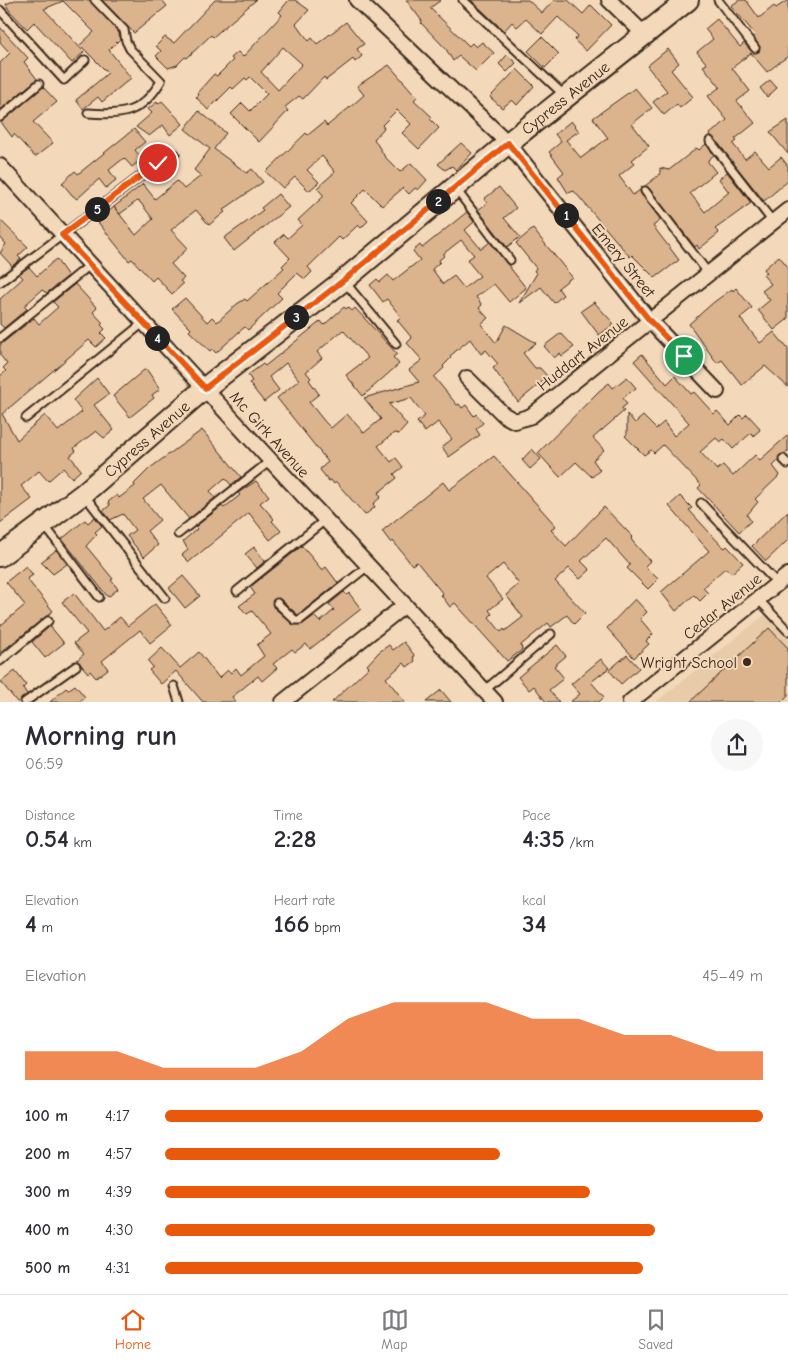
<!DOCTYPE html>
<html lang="en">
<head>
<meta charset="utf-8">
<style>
	body { margin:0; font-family:"Comic Neue",sans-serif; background:#f7f7f7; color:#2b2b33; height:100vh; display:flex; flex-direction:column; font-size:19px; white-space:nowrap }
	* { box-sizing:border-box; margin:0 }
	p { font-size:16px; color:#7c7c81 }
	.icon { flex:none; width:28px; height:28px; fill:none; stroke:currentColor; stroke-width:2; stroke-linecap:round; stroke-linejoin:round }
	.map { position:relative; height:702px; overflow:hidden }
	.sheet { display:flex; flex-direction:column; background:#fff; flex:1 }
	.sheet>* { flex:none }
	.pin { position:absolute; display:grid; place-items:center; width:42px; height:42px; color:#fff; margin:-21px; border:2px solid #fff; border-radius:50%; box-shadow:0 1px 5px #0007 }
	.km { position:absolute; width:25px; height:25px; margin:-12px; border-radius:50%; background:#222; color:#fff; font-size:14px; line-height:25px; text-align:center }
	.round { display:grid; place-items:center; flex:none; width:52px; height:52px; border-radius:26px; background:#f7f7f7 }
	.headline { display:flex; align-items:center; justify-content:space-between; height:85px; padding:0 25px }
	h1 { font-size:28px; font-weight:700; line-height:38px }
	.stats { display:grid; grid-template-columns:repeat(3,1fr); gap:8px; height:85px; padding:5px 25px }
	.stats div { display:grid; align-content:center }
	.stats b { font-size:25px; font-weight:700 }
	.stats small { font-size:14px; font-weight:400 }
	.stats p { font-size:14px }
	.chart { height:140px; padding:10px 25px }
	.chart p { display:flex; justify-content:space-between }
	.chart svg { width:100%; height:90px; margin-top:5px; fill:#ea580c; opacity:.7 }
	ul { padding:0 25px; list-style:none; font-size:16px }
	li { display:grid; grid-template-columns:80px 60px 1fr; align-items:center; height:38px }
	li i { height:12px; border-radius:6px; background:#ea580c }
	.tab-bar { display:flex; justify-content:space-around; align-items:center; height:70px; border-top:1px solid #e1e1e2; background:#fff; font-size:14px; color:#7c7c81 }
	.tab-bar a { display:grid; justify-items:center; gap:2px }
	.tab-bar .selected { color:#ea580c }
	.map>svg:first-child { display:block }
	.built { fill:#e8cba9 }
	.building { fill:#dbb48d; stroke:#3b2a1e; fill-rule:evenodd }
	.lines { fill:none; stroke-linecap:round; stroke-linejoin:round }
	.lane-casing { stroke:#3b2a1e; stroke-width:11 }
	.street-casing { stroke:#3b2a1e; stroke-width:18 }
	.secondary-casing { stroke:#3b2a1e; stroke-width:24 }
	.lane { stroke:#f3d9ba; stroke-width:7 }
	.street { stroke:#f3d9ba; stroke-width:14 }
	.secondary { stroke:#f3d9ba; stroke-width:20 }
	.route-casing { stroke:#fff; stroke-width:10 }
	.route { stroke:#ea580c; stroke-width:6 }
	.poi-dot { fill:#3b2a1e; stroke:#f3d9ba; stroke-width:2 }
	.labels { text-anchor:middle; stroke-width:4; stroke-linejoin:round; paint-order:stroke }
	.street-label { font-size:16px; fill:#3b2a1e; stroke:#f3d9ba }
	.poi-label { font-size:16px; fill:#3b2a1e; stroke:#f3d9ba; text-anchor:end }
</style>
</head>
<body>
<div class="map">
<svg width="788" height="702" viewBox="0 0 788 702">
	<rect width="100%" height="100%" fill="#f3d9ba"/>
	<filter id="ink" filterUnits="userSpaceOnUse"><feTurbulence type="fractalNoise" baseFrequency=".02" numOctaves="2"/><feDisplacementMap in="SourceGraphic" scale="10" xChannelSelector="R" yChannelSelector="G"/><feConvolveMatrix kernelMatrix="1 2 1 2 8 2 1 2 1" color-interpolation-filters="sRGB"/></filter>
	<g filter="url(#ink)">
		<!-- built -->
		<polygon class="built" points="772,609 788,623 788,701 656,702"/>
		<!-- building -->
		<g class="building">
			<polygon points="15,0 90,0 119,33 120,39 109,50 131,78 102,102 98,97 83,109 76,100 108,73 80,45 94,32 63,1 44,9 84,52 72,63 34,22 27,29 9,10 6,4"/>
			<polygon points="102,0 162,0 167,6 134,33"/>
			<polygon points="215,0 256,0 213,37 211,35 187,58 185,57 177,65 168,68 156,56 161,51 156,46 165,37 174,43"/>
			<path d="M289,0h6l14,10 -13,14 13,17 3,-3 5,6 29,-22 18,22 -7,5 5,7 -7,6 -2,-3 -27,21 -2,-3 -21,22 -4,-3 -14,11 3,4 -29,31 -28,-28 11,-11 8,8 17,-17 -17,-17 -3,3 -2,-2 -12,11 -2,-2 -23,23 -12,-13 3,-2 -2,-2 17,-19 3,2 16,-16 -2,-2 7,-6 5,5 39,-42 -3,-3zM283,47l19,17 -24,26 -17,-18z"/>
			<polygon points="406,0 441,0 430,8 469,46 472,43 476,47 482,42 494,53 476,71 459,56 453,61 446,49 421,23 422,21"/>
			<polygon points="471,0 528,0 542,13 554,0 568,0 583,14 591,5 611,25 586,51 574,40 578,36 558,17 542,34 526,19 517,27 512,22 504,31"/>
			<polygon points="739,0 746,0 759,18 774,6 776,8 788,0 788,56 767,72 751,53 732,68 750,91 737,101 755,123 735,139 737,141 733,144 745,159 755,151 769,167 781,157 788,166 788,181 764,201 710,134 727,120 708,96 720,87 703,66 707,64 697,52 713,39 705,29 717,19 740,47 744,43 753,53 759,52 760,47 753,36 755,34 731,6"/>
			<polygon points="0,27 28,58 24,62 37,79 0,110 0,63 10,53 0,42"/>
			<polygon points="542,37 559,54 545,68 528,51"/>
			<polygon points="668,49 679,63 671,70 693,97 680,108 677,104 664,115 653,102 667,91 647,66"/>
			<polygon points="507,55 516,63 507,72 499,64"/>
			<polygon points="389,65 417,97 414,100 432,117 430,119 439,128 419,149 402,133 411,124 397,110 382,125 384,128 374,139 385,157 400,172 411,163 427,180 418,190 415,188 409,194 403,188 382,206 365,189 351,203 368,221 361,228 358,225 342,240 339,237 308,267 312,272 305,279 297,273 277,293 282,298 248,330 245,327 240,331 216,353 212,349 210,351 189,331 191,329 172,309 185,298 207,322 212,317 217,322 237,304 245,299 247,301 284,268 282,266 290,258 275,242 284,234 288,238 302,225 298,220 324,196 317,188 335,172 322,156 307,170 319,182 309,191 295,177 283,188 266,172 306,133 308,135 324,122 327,126 355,103 364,95 357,86"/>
			<polygon points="517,69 534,86 517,105 512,100 502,108 490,97"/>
			<polygon points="770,80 777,88 767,97 760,88"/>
			<polygon points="43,87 57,102 33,122 53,143 35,157 14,134 12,137 1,122"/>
			<polygon points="635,88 652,108 632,124 649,146 632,160 635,163 619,176 633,195 640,190 641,194 661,220 653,226 679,260 655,278 632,255 630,257 574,191 568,193 558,177 564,172 549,152 561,142 555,134 571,121 579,131 566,140 581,158 608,138 593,118"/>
			<polygon points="162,101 183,124 170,135 163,125 149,136 136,127 152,113 148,109 157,102 158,104"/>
			<polygon points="199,111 226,133 214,149 247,173 252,169 263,182 223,210 225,212 209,225 196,210 171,230 188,248 171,264 184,278 180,281 183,284 172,294 156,277 152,281 132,259 129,261 97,221 114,207 136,235 153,219 140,202 137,201 120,214 114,207 143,184 155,199 177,181 184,189 201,176 194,170 210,149 185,129"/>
			<polygon points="788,120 788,154 770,132"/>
			<polygon points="134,129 145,142 135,150 142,159 132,167 124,158 109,170 116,180 106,188 99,179 77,199 72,195 62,183 75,171 78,174"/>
			<polygon points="461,143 472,153 456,170 452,166 445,170 438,164"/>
			<polygon points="706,144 714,155 708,160 708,162 716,172 690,193 705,212 729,192 719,179 727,172 751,203 715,229 719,233 699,249 697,245 695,247 649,188 645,186 660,174 660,168 669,170 697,148 699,150"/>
			<polygon points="499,187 516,208 504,218 520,237 507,247 478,210 487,203 484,199"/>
			<polygon points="278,194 289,207 234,251 224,238 255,216 263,210 261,208"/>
			<path d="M467,212l7,10 -9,8 16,19 9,-7 36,46 -17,14 -15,-18 -18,13 6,8 -3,3 9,10 -7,6 15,19 10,-18 30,18 -13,10 12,15h5l8,9 -30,25 -25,-34 5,-4 -12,-14 -5,4 -11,-15 -20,17 1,2 -8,8 1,2 -10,9 23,28 2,-1 3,4 4,-3 8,11 2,-2 7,9 -7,6 4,6 -31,22 -7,-10 10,-8 -14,-17 -13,10 -8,-10 8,-6 -14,-18 -22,6 18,21 -8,9 -5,-1 -16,13 13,16 5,-4 7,9 -9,7 3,4 -19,15 3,4 -8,7 2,3 -10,8 -29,-33 -2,2 -3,-4 -2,1 -8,-10 -1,-2 8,-7 -51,-64 22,-18 -13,-17 -17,14 10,13 -15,12 -15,-19 3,-2 -4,-6 15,-11 2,2 56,-45 3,4 20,-18 2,2 2,-2 4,4 3,-3 42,46 -4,3 6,7 -36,32 -17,-21 22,-17 -25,-28 -26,22 5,6 -16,14 5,6 -2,2 10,14 -10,8 16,20 6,6 16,-14 17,19 17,-14 -17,-21 55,-16 -10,-12 13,-10 -15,-17 5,-5 -15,-18 4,-3 -14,-18 -4,3 -13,-17 7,-6 3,3 8,-7 5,6 27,-21 -7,-9 7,-6 2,3zM461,240l13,15 -7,5 13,16 -16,12 -10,-12 -11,8 -11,-15 8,-7 -1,-2 5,-4 -1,-2z"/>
			<polygon points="0,220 28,247 18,256 21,259 12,266 0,253 6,244 0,237"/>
			<polygon points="533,229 572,277 558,288 563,295 554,303 541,287 519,303 537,273 534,271 536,268 516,243"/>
			<polygon points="779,256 788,267 788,319 774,330 758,310 770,300 762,291 771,284 763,275 766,272 764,269"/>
			<polygon points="56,259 68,276 47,293 42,290 24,306 27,309 4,328 0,324 0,299 23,278 19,274 29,267 37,276"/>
			<polygon points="75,284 97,308 93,312 103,323 101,325 105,329 101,333 106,338 96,347 89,340 2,414 17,440 45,415 58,431 82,412 73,400 97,378 109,394 94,405 114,430 104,438 96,431 74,448 76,451 70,456 81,470 72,478 63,468 48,481 39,471 21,486 32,499 0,523 0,376 6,371 3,368 7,364 0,355 0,345 34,318 39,324 58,307 53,302"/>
			<polygon points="736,288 752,308 740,318 760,343 774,332 788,349 788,387 765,366 742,385 722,360 717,363 689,324 714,302 732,289 733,291"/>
			<polygon points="594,302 614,324 599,335 581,311"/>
			<polygon points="561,333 574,347 562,356 560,353 554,358 544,346"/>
			<polygon points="642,354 667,384 675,376 691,394 694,392 714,414 717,411 730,425 740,415 743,418 747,414 758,426 760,430 753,436 751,433 733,449 724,439 720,442 716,438 700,452 717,470 723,465 733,476 755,455 760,460 788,435 788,452 780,455 778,461 773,466 780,475 755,499 758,502 747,515 751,521 739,532 698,488 701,485 663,445 654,453 651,450 644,455 625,436 627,434 627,414 635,423 643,416 656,429 664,422 674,436 689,423 634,361"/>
			<polygon points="144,370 147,370 160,389 152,395 154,398 130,417 113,396"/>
			<polygon points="627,377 636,388 623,398 627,404 622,408 624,411 593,438 604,450 593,460 600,470 592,477 576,462 560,477 538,453 599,391 609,383 613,388"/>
			<polygon points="202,430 241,477 231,485 225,478 210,491 215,498 189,519 161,485 143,499 160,520 147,531 158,545 144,557 127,536 135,530 123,514 110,520 103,511 110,505 108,502 117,495 119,498 135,486 134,484 150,468"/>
			<polygon points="532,449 541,459 530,469 522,460"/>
			<path d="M494,456l62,70 -5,4 15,16 38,-39 29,30 -2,2 3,4 16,18 -5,5 13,13 -10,10 -21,-21 3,-3 -24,-27 -25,23 9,9 -10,9 -11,-11 -14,13 30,32 -11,11 -7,-9 -16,12 -3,-4 -27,22 1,5 -15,11 -52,-58 -5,4 -9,-12 2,-1 -26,-32 -5,3 -19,-24 -2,2 -9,-12 61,-49 6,8zM503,564l16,20 -13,11 17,22 -18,14 -1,-2 -3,3 -12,-15 3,-3 -3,-4 14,-11 -17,-21z"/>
			<polygon points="256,481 269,496 260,503 274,519 272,521 281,531 270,540 249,513 189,562 182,555 188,550 183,541 197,529 195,527 222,506 224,508 240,495 238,493"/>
			<polygon points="680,496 692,508 689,510 721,545 725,548 727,546 743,563 732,573 725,568 703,588 708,593 700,601 694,595 676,611 661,592 709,551 669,506"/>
			<polygon points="788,511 788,540 766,561 752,546"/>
			<polygon points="95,517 102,526 95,532 97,534 86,546 113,579 111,580 118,589 108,597 62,539 85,520 88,523"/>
			<polygon points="302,546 322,570 326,567 338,583 298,615 279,598 273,600 273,607 295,625 303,624 314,616 320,622 334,610 329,604 344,592 347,595 349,593 361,609 310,649 306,644 295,652 292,649 273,664 277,668 262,681 258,676 232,697 236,702 203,702 176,671 161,684 149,670 153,667 148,661 162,648 180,668 199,652 219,678 228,670 231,673 236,668 241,675 264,656 257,645 271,634 252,611 247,614 239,606 255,594 250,587"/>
			<polygon points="254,547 265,561 257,568 245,554"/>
			<polygon points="56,550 67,564 53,574 41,562"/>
			<polygon points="26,566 33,575 27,579 53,611 0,653 0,626 25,605 6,582"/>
			<polygon points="183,576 200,596 185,608 169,588"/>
			<polygon points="74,593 103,631 120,617 128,626 155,604 172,625 150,643 140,630 102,661 108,669 96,678 90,671 88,673 77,660 84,654 74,643 87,633 62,602"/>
			<polygon points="635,599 647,612 640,619 653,634 646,641 649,644 634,658 607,628"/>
			<polygon points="50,626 64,643 45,658 32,642"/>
			<polygon points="769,628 788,648 788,695 781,702 690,702"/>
			<polygon points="404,642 415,656 413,657 415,661 407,667 404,663 386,678 405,702 332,702 369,667 367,665 379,652 389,645 393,650"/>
			<polygon points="557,645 566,656 554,666 564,678 549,690 559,702 546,702 534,686 529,690 518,677"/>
			<polygon points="627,655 639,668 621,684 609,670"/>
			<polygon points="601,659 609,668 591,682 604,697 599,702 570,702 580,694 571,684"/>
			<polygon points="15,671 26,685 23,688 27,694 20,702 17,702 1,682"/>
			<polygon points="75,685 85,697 79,702 50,702 66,688 68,690"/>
			<polygon points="441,690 451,702 426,702"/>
		</g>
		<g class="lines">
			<defs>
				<g id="lane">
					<polyline points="463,0 564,95"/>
					<polyline points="718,0 755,48"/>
					<polyline points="0,10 64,80 85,60"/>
					<path d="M88,113c35,3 54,0 73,-32l-31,-32 -4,-8 -2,-11 -29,-30"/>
					<polyline points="0,117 39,84"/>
					<polyline points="710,141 773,222"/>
					<polyline points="455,188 510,260"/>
					<polyline points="645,191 709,274"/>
					<polyline points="344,281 396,344"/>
					<polyline points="0,282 158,163 175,154"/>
					<polyline points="0,338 90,265"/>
					<polyline points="26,418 143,323"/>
					<polyline points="783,459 788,464"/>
					<polyline points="85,496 165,598"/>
					<polyline points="701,503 777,583"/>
					<polyline points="45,526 99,597"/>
					<polyline points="178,534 270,461"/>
					<polyline points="237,591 325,520"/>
					<polyline points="758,599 788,631"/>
					<polyline points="277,603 295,620 300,620 368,566"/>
					<polyline points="0,661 48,621"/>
					<polyline points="174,686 179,702"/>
					<polyline points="485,690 551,634"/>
					<polyline points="25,702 76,666"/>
				</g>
				<g id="street">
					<polyline points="357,0 508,143 650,321 717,391"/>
					<polyline points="609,0 644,34"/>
					<path d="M0,166c164,180 329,358 495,536"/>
					<polyline points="467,378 504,415 515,421 531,416 788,210"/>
					<polyline points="283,702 405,605"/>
					<polyline points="630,702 788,575"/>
				</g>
				<g id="secondary">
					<path id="s1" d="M0,556l83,-62 122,-106 139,-108 164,-137 180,-143"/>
				</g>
			</defs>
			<!-- lane casing -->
			<use href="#lane" class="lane-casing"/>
			<!-- street casing -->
			<use href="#street" class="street-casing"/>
			<!-- secondary casing -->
			<use href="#secondary" class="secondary-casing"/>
			<!-- lane -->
			<use href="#lane" class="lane"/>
			<!-- street -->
			<use href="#street" class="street"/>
			<!-- secondary -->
			<use href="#secondary" class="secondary"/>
		</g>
	</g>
	<g class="lines" filter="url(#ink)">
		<defs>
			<polyline id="route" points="158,163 62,235 205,388 344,280 508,143 650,321 684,356"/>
		</defs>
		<!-- route casing -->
		<use href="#route" class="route-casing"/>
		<!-- route -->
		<use href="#route" class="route"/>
	</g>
	<!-- markers -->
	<circle class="poi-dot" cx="747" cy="662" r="5"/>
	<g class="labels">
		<!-- street labels -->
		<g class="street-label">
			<text dy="6" stroke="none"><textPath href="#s1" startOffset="728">Cypress Avenue</textPath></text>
			<text transform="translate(624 260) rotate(51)" y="6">Emery Street</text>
			<text transform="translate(582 353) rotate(-38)" y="6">Huddart Avenue</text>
			<text transform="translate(270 434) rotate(48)" y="6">Mc Girk Avenue</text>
			<text dy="6" stroke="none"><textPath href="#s1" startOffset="188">Cypress Avenue</textPath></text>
			<text transform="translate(722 606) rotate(-39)" y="6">Cedar Avenue</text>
		</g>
		<!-- poi labels -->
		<g class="poi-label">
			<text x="737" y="668">Wright School</text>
		</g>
	</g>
</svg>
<div class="pin" style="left:684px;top:356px;background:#1e9e55"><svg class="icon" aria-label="arrive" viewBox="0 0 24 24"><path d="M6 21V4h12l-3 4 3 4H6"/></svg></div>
<div class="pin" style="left:158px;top:163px;background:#d93025"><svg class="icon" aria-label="check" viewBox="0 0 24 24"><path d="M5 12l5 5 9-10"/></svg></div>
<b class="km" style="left:566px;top:215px">1</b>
<b class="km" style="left:438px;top:201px">2</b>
<b class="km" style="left:296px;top:317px">3</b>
<b class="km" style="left:157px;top:338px">4</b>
<b class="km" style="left:97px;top:209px">5</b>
</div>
<section class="sheet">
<div class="headline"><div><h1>Morning run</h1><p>06:59</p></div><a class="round"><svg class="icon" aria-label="share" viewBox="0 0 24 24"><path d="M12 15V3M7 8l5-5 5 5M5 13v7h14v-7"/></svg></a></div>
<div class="stats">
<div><p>Distance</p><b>0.54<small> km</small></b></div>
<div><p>Time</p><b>2:28</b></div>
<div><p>Pace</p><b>4:35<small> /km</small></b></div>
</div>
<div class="stats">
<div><p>Elevation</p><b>4<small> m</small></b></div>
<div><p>Heart rate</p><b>166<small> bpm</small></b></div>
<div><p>kcal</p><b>34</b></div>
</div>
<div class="chart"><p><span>Elevation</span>45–49 m</p>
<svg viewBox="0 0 160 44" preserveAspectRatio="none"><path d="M0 44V30L10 30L20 30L30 38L40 38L50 38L60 30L70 14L80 6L90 6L100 6L110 14L120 14L130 22L140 22L150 30L160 30V44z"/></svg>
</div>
<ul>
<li><b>100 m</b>4:17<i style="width:100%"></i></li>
<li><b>200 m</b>4:57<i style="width:56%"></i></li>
<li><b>300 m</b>4:39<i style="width:71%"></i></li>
<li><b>400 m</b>4:30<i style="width:82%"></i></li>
<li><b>500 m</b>4:31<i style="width:80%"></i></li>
</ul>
</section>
<nav class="tab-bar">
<a class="selected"><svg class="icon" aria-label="home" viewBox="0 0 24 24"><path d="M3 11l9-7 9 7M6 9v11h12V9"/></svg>Home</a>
<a><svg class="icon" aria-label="map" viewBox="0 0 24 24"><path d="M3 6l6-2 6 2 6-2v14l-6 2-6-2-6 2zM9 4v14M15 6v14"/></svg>Map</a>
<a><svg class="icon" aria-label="saved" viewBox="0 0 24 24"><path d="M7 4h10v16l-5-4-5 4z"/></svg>Saved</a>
</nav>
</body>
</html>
